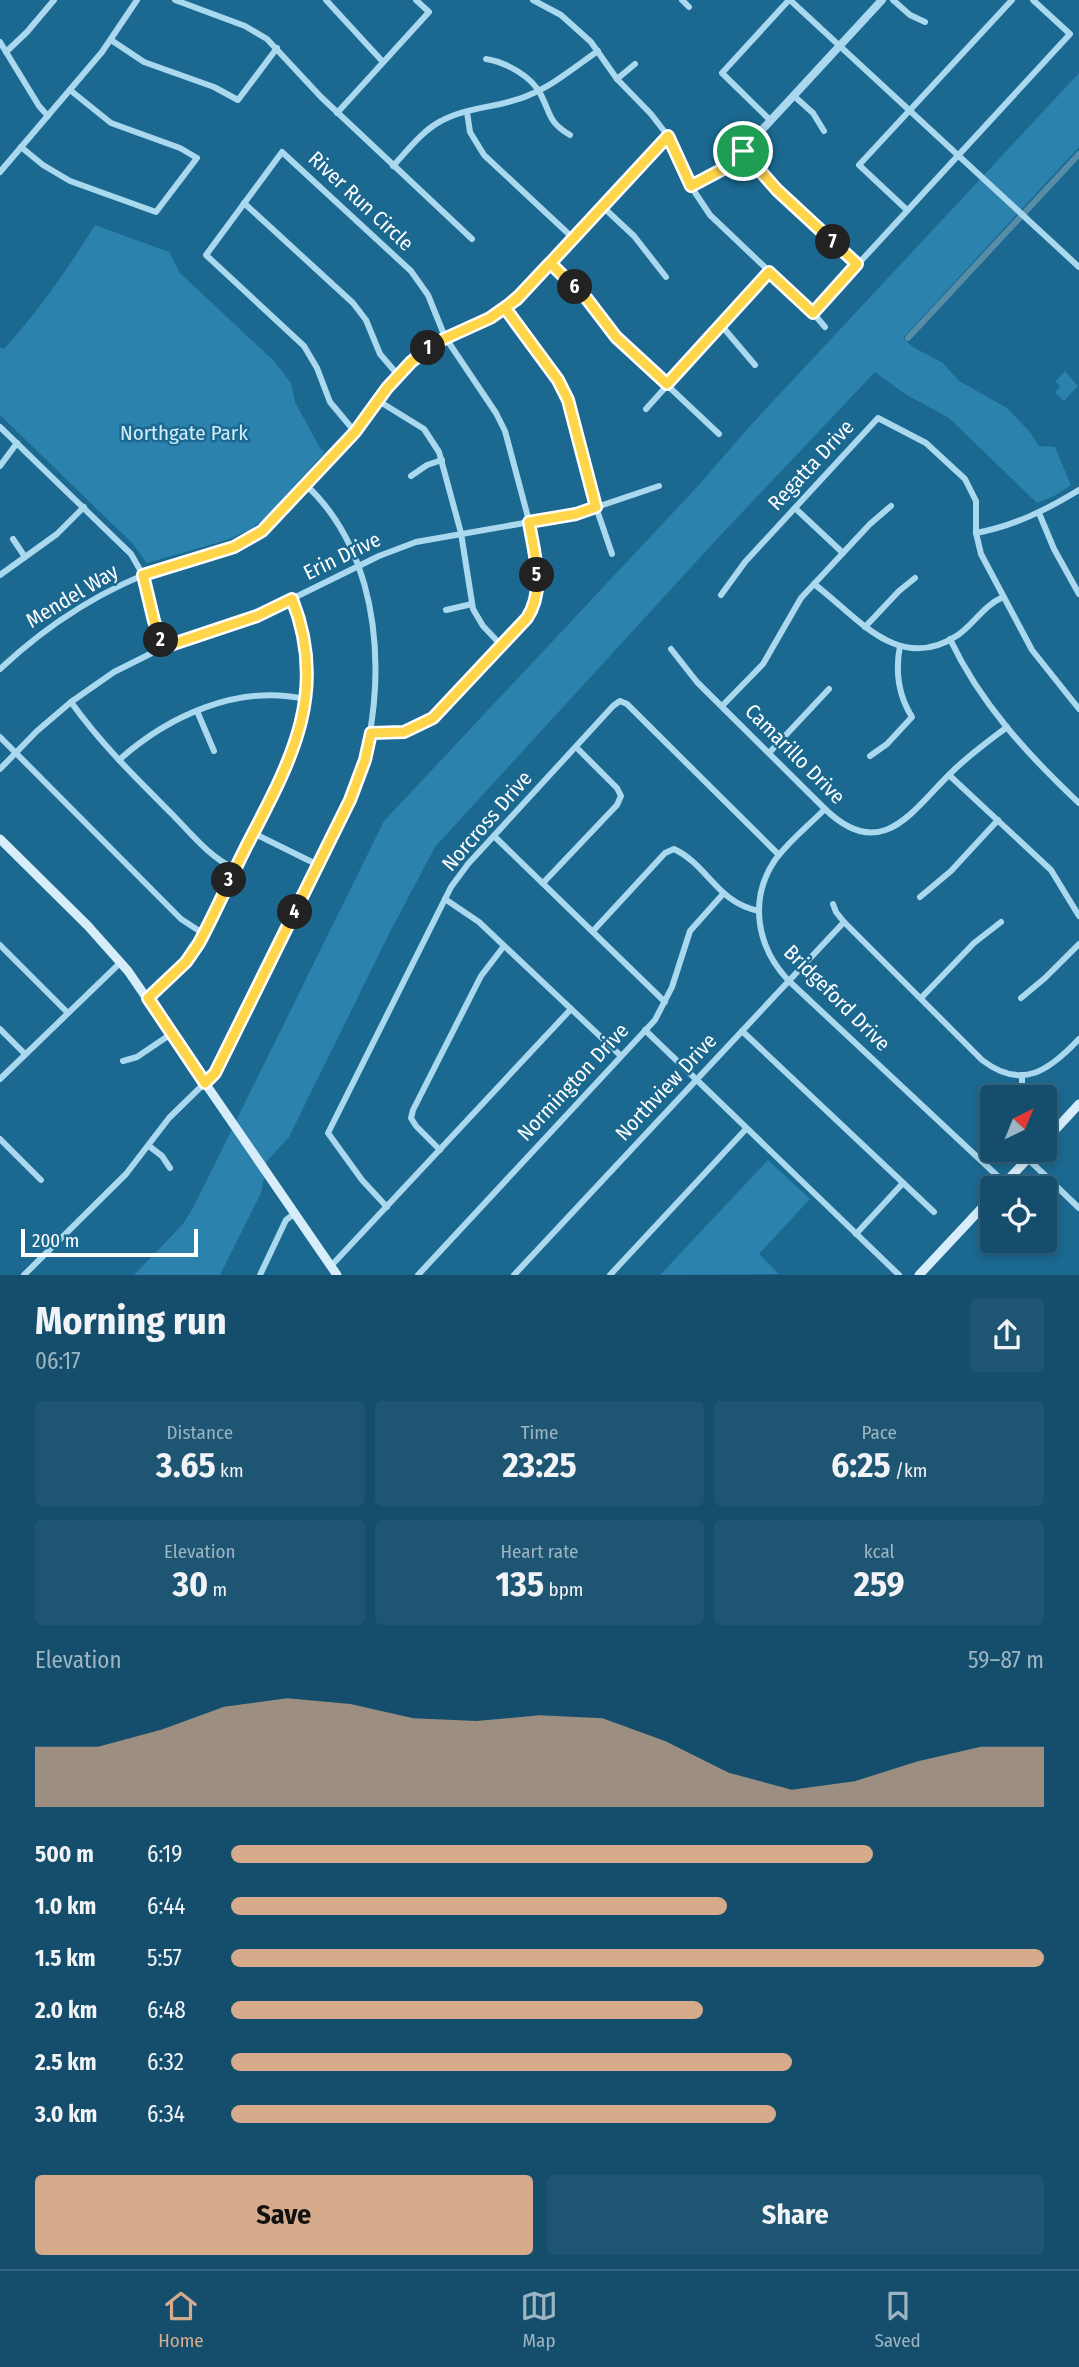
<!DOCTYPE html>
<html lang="en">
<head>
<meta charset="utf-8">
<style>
	body { margin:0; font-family:"Fira Sans Condensed",sans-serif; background:#1d5572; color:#f1f3f6; height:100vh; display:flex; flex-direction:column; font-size:26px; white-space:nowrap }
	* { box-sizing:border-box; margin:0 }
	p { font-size:23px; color:#9db4c2 }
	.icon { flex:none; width:38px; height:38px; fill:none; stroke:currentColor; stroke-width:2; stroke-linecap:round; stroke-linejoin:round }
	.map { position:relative; height:1275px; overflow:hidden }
	.drawer { display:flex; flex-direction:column; background:#144e6c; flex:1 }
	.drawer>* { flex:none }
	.needle { width:46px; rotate:43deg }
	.fabs { position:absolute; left:980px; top:1085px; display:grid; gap:14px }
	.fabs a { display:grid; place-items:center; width:77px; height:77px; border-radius:7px; background:#144e6c; box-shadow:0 4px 10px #0003,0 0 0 2px #33657f; font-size:35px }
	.scale { position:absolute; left:21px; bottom:18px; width:177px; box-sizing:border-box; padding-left:7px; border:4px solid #fff; border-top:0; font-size:19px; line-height:24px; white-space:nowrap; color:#fff; -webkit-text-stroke:5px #1b6890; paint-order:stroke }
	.pin { position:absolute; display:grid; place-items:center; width:60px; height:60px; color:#fff; margin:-30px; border:4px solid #fff; border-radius:50%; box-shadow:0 2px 7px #0007 }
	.km { position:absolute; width:35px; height:35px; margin:-18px; border-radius:50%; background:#222; color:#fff; font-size:19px; line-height:35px; text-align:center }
	.round { display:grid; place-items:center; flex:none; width:74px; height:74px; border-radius:7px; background:#1d5572 }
	.summary { display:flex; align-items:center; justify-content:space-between; height:119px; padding:0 35px }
	h1 { font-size:38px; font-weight:700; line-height:52px }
	.metrics { display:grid; grid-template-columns:repeat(3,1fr); gap:10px; height:119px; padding:7px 35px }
	.metrics div { display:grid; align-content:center; border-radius:7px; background:#1d5572; text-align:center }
	.metrics b { font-size:35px; font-weight:700 }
	.metrics small { font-size:19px; font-weight:400 }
	.metrics p { font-size:19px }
	.chart { height:196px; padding:14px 35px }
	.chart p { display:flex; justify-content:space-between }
	.chart svg { width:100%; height:126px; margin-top:7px; fill:#d6ab8b; opacity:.7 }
	.action { display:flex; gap:14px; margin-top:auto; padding:14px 35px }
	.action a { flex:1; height:80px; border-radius:7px; background:#d6ab8b; color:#111; font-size:28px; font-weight:700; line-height:80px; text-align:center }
	.action a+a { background:#1d5572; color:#f1f3f6 }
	ul { padding:0 35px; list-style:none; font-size:23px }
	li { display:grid; grid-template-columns:112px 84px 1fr; align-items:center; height:52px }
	li i { height:18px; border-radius:9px; background:#d6ab8b }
	.menu { display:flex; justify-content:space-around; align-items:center; height:98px; border-top:2px solid #33657f; background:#144e6c; font-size:19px; color:#9db4c2 }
	.menu a { display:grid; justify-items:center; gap:4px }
	.menu .active { color:#d6ab8b }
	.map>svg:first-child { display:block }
	.green { fill:#2b82ac }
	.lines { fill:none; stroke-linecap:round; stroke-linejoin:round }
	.canal { stroke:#588da8; stroke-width:6 }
	.minor { stroke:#aad8ee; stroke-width:6 }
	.tertiary { stroke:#aad8ee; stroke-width:8 }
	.secondary { stroke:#d7eefa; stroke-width:9 }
	.route-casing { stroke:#fff; stroke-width:14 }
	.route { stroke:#ffd54a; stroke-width:9 }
	.labels { text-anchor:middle; stroke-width:5; stroke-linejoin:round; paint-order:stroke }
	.street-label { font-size:21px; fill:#fff; stroke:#1b6890 }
	.park-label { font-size:21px; fill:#d0edfa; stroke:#1b6890 }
</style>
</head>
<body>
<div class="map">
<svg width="1079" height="1275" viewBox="0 0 1079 1275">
	<rect width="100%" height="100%" fill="#1b6890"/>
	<!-- green -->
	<g class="green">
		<polygon points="1079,73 1079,147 903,338 913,347 943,363 959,381 1007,408 1030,432 1039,446 1055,447 1071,485 1054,496 1037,503 949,418 905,394 875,372 717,539 435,847 390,932 289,1137 267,1161 261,1193 220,1275 134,1275 183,1224 194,1206 384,821 697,487 750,426"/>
		<path d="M95,225l74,27 11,21 94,88 17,22 4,19 25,46 5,4 -61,67 -15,11 -22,10 -80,23 -15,-20 -132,-128v-68l4,2c34,-38 64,-80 91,-124z"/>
		<polygon points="1065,371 1078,386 1064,401 1055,393 1060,386 1055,382"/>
		<polygon points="768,1160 810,1199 759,1254 779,1274 660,1275"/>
	</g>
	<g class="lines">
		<!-- canal -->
		<polyline class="canal" points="908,338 1079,154"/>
		<!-- minor -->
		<g class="minor">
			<polyline points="175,0 245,26 267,39 321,97 472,239"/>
			<polyline points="326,0 383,62"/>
			<polyline points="533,0 561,15 591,42 617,79 651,114 668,136 694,191 710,215 813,313 825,327"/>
			<polyline points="682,0 689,7"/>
			<polyline points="790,0 1079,267"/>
			<polyline points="893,0 910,15 925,22"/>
			<polyline points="111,40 144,62 214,87 238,100 277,48"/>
			<polyline points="0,42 39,106 48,116"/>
			<polyline points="6,52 27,32 54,0"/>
			<path d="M486,59c19,3 46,17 55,36 10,19 7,27 29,40"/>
			<polyline points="617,79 635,64"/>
			<polyline points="794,96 813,113 824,131"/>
			<polyline points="467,112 470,132 484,155 573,238"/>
			<polyline points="337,113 429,12 416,0"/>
			<polyline points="771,121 722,73 789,0"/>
			<polyline points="21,147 43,165 70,181 156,212 197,158 180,148 111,123 70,90"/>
			<polyline points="743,151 777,190 857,264"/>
			<path d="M393,166c15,-16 29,-35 48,-45 27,-15 60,-13 88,-26 25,-10 47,-29 69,-44"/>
			<polyline points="0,172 102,52 137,0"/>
			<polyline points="244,203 353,303 366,320 380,354 398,375"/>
			<polyline points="603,207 634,236 666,277"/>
			<polyline points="907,210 859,165 1012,0"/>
			<polyline points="550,263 587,299 616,337 719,434"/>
			<polyline points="505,308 558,380 568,400 596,507 612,554"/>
			<polyline points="813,313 1070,34 1033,0"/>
			<polyline points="721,325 755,365"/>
			<polyline points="377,400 424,429 439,452 461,533 473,609 483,626 502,646"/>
			<polyline points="646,409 769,272"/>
			<polyline points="0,427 131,554 143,575 154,621 164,647"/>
			<polyline points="355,432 330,402 317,368 304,346 206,255 282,152 411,271 428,295 445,337 496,413 505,431 529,521 538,579 536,602 527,618 433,718 404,732 371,733"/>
			<polyline points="0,466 17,443"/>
			<polyline points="411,476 427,465 442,460"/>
			<polyline points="795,508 843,553"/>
			<polyline points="1039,513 1054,549 1079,594"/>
			<path d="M976,533c38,-7 70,-23 103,-43"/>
			<polyline points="13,539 25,557"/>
			<polyline points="0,575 57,534 84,507"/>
			<path d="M814,584c43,32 84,91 144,51 17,-12 25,-29 45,-38"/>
			<polyline points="721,595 745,562 878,418 926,443 965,479 976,501 976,533 981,554 1032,650 1079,709"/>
			<polyline points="446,610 472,604"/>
			<polyline points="865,627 899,591 915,578"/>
			<path d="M950,639c30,64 78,116 129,164"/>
			<path d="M671,649l26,33 128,127c59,57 89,-2 131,-41 16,-15 34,-28 51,-41"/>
			<path d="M0,669c48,-45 104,-81 167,-103 28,-9 60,-12 85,-28 17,-10 29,-26 42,-40 21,-22 43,-44 62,-67 19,-23 34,-49 56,-70 30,-29 73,-35 105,-62l151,-163"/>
			<path d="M71,702c30,42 66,77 102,113 19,20 37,42 62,54"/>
			<polyline points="722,706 763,664 801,598 870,524 891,506"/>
			<polyline points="197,711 214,751"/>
			<polyline points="0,737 181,919 204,934"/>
			<polyline points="769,753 829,689"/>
			<path d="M870,756l17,-12 25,-27c-14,-22 -17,-45 -12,-71"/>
			<path d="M119,760c49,-44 119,-76 186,-61"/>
			<polyline points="0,769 37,731 71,702 114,672 164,647 257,616 379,556 416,542 576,514 659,486"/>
			<polyline points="949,775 1051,870 1079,916"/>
			<path d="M825,809c-16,16 -36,32 -50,51 -27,40 -18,88 14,121l216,202"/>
			<polyline points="253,833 318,865"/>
			<polyline points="494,836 665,1002"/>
			<polyline points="543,883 617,805 621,796 617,788 576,747"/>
			<polyline points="920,897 951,871 998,820"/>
			<polyline points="445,899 479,922 621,1056"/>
			<path d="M833,904l3,8 8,10 138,138c40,31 68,10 97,-21"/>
			<path d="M593,931l72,-78 9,-4c34,16 43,54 85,62"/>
			<polyline points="0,945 67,1012"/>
			<path d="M147,998l39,-36 13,-19c16,-32 31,-64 47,-96 43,-84 84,-152 46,-248"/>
			<polyline points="921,998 974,943 1001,922"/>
			<polyline points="1021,998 1045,978 1079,944"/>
			<polyline points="0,1029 25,1054"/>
			<polyline points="645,1030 899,1275"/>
			<polyline points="742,1031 934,1212"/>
			<polyline points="123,1061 137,1057 171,1034"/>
			<polyline points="1022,1075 1022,1095"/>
			<polyline points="0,1079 121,962"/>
			<polyline points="0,1139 41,1180"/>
			<polyline points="149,1146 162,1156 170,1168"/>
			<polyline points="440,1150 416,1126 411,1118 413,1110 481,976 504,946"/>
			<polyline points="1028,1159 1079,1208"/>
			<polyline points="387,1207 362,1180 328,1133 451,887 468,864 613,706 620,701 627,704 779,855"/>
			<polyline points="856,1234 903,1183"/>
			<polyline points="331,1266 571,1009"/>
			<path d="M24,1275l102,-101 43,-56 46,-45 143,-293c31,-94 25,-224 -52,-295"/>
			<polyline points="260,1275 286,1220 294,1214"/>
			<polyline points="418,1275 655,1020 672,987 690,931 723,894"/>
			<polyline points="514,1275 844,922"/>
			<polyline points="610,1275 746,1129"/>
		</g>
		<!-- tertiary -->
		<polyline class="tertiary" points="691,186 723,169 737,157 882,0"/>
		<!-- secondary -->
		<g class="secondary">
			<polyline points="0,839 88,926 128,971 337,1275"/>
			<polyline points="1045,1141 1079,1104"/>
			<polyline points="1000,1188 1036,1150"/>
			<polyline points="919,1275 992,1197"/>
		</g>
	</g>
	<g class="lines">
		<defs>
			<path id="route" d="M743,151l-20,18 -32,17 -23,-50 -151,163 -27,19 -55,25 -24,19 -24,26 -32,44 -93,99 -28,16 -91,28 11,46 10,26 93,-31 35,-17c38,95 -3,165 -46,248 -16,32 -30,64 -47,96l-13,19 -38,36 57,85 10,-10 135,-273 15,-40 6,-27 33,-1 29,-14 94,-100c19,-29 7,-64 2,-96l47,-8 20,-7 -28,-107 -10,-20 -53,-72 14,-12 31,-33 37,36 29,38 51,47 102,-112 44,41 44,-49 -80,-74 -34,-39"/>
		</defs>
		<!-- route casing -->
		<use href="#route" class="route-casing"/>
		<!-- route -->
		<use href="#route" class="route"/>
	</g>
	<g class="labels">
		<!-- street labels -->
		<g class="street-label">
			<text transform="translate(361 201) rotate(43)" y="7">River Run Circle</text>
			<text transform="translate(811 465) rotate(-47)" y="7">Regatta Drive</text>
			<text transform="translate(342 556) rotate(-26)" y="7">Erin Drive</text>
			<text transform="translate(72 596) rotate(-31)" y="7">Mendel Way</text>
			<text transform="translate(795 754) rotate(45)" y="7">Camarillo Drive</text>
			<text transform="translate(487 821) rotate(-49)" y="7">Norcross Drive</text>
			<text transform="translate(837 998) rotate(45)" y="7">Bridgeford Drive</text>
			<text transform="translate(573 1082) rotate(-47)" y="7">Normington Drive</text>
			<text transform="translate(666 1087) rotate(-47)" y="7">Northview Drive</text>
		</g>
		<!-- park labels -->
		<g class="park-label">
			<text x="184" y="440">Northgate Park</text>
		</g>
	</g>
</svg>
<div class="fabs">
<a><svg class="needle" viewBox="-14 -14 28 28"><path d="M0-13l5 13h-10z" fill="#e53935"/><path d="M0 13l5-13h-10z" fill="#9db4c2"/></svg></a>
<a><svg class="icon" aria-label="locate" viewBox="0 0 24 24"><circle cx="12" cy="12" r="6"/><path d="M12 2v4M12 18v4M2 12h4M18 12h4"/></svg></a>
</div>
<div class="scale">200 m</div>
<div class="pin" style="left:743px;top:151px;background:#1e9e55"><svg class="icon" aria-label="arrive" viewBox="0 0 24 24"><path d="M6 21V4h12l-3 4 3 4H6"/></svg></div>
<b class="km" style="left:428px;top:348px">1</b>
<b class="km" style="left:161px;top:640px">2</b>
<b class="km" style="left:229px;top:880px">3</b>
<b class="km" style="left:295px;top:912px">4</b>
<b class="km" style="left:537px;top:575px">5</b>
<b class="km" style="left:575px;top:287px">6</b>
<b class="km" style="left:833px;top:242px">7</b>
</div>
<section class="drawer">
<div class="summary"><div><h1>Morning run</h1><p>06:17</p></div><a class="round"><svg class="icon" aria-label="share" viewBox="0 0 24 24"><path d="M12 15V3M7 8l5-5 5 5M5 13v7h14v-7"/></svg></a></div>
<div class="metrics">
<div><p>Distance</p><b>3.65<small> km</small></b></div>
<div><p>Time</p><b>23:25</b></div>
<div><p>Pace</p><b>6:25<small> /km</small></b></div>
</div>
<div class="metrics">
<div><p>Elevation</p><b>30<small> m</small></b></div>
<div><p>Heart rate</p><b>135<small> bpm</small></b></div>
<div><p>kcal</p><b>259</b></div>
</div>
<div class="chart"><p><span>Elevation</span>59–87 m</p>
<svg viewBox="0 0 160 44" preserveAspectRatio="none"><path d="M0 44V23L10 23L20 17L30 9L40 6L50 8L60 13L70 14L80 12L90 13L100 21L110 32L120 38L130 35L140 28L150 23L160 23V44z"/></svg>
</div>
<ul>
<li><b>500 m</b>6:19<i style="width:79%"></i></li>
<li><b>1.0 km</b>6:44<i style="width:61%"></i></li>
<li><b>1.5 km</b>5:57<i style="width:100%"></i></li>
<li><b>2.0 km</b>6:48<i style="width:58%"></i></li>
<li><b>2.5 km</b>6:32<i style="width:69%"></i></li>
<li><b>3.0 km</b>6:34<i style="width:67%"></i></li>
</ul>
<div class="action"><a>Save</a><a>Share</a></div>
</section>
<nav class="menu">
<a class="active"><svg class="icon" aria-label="home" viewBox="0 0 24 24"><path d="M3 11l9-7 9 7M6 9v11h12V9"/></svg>Home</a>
<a><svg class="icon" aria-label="map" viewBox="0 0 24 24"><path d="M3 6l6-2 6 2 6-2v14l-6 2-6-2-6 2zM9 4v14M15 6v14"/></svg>Map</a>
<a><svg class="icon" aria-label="saved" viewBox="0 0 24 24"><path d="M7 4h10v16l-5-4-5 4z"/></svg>Saved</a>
</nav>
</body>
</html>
